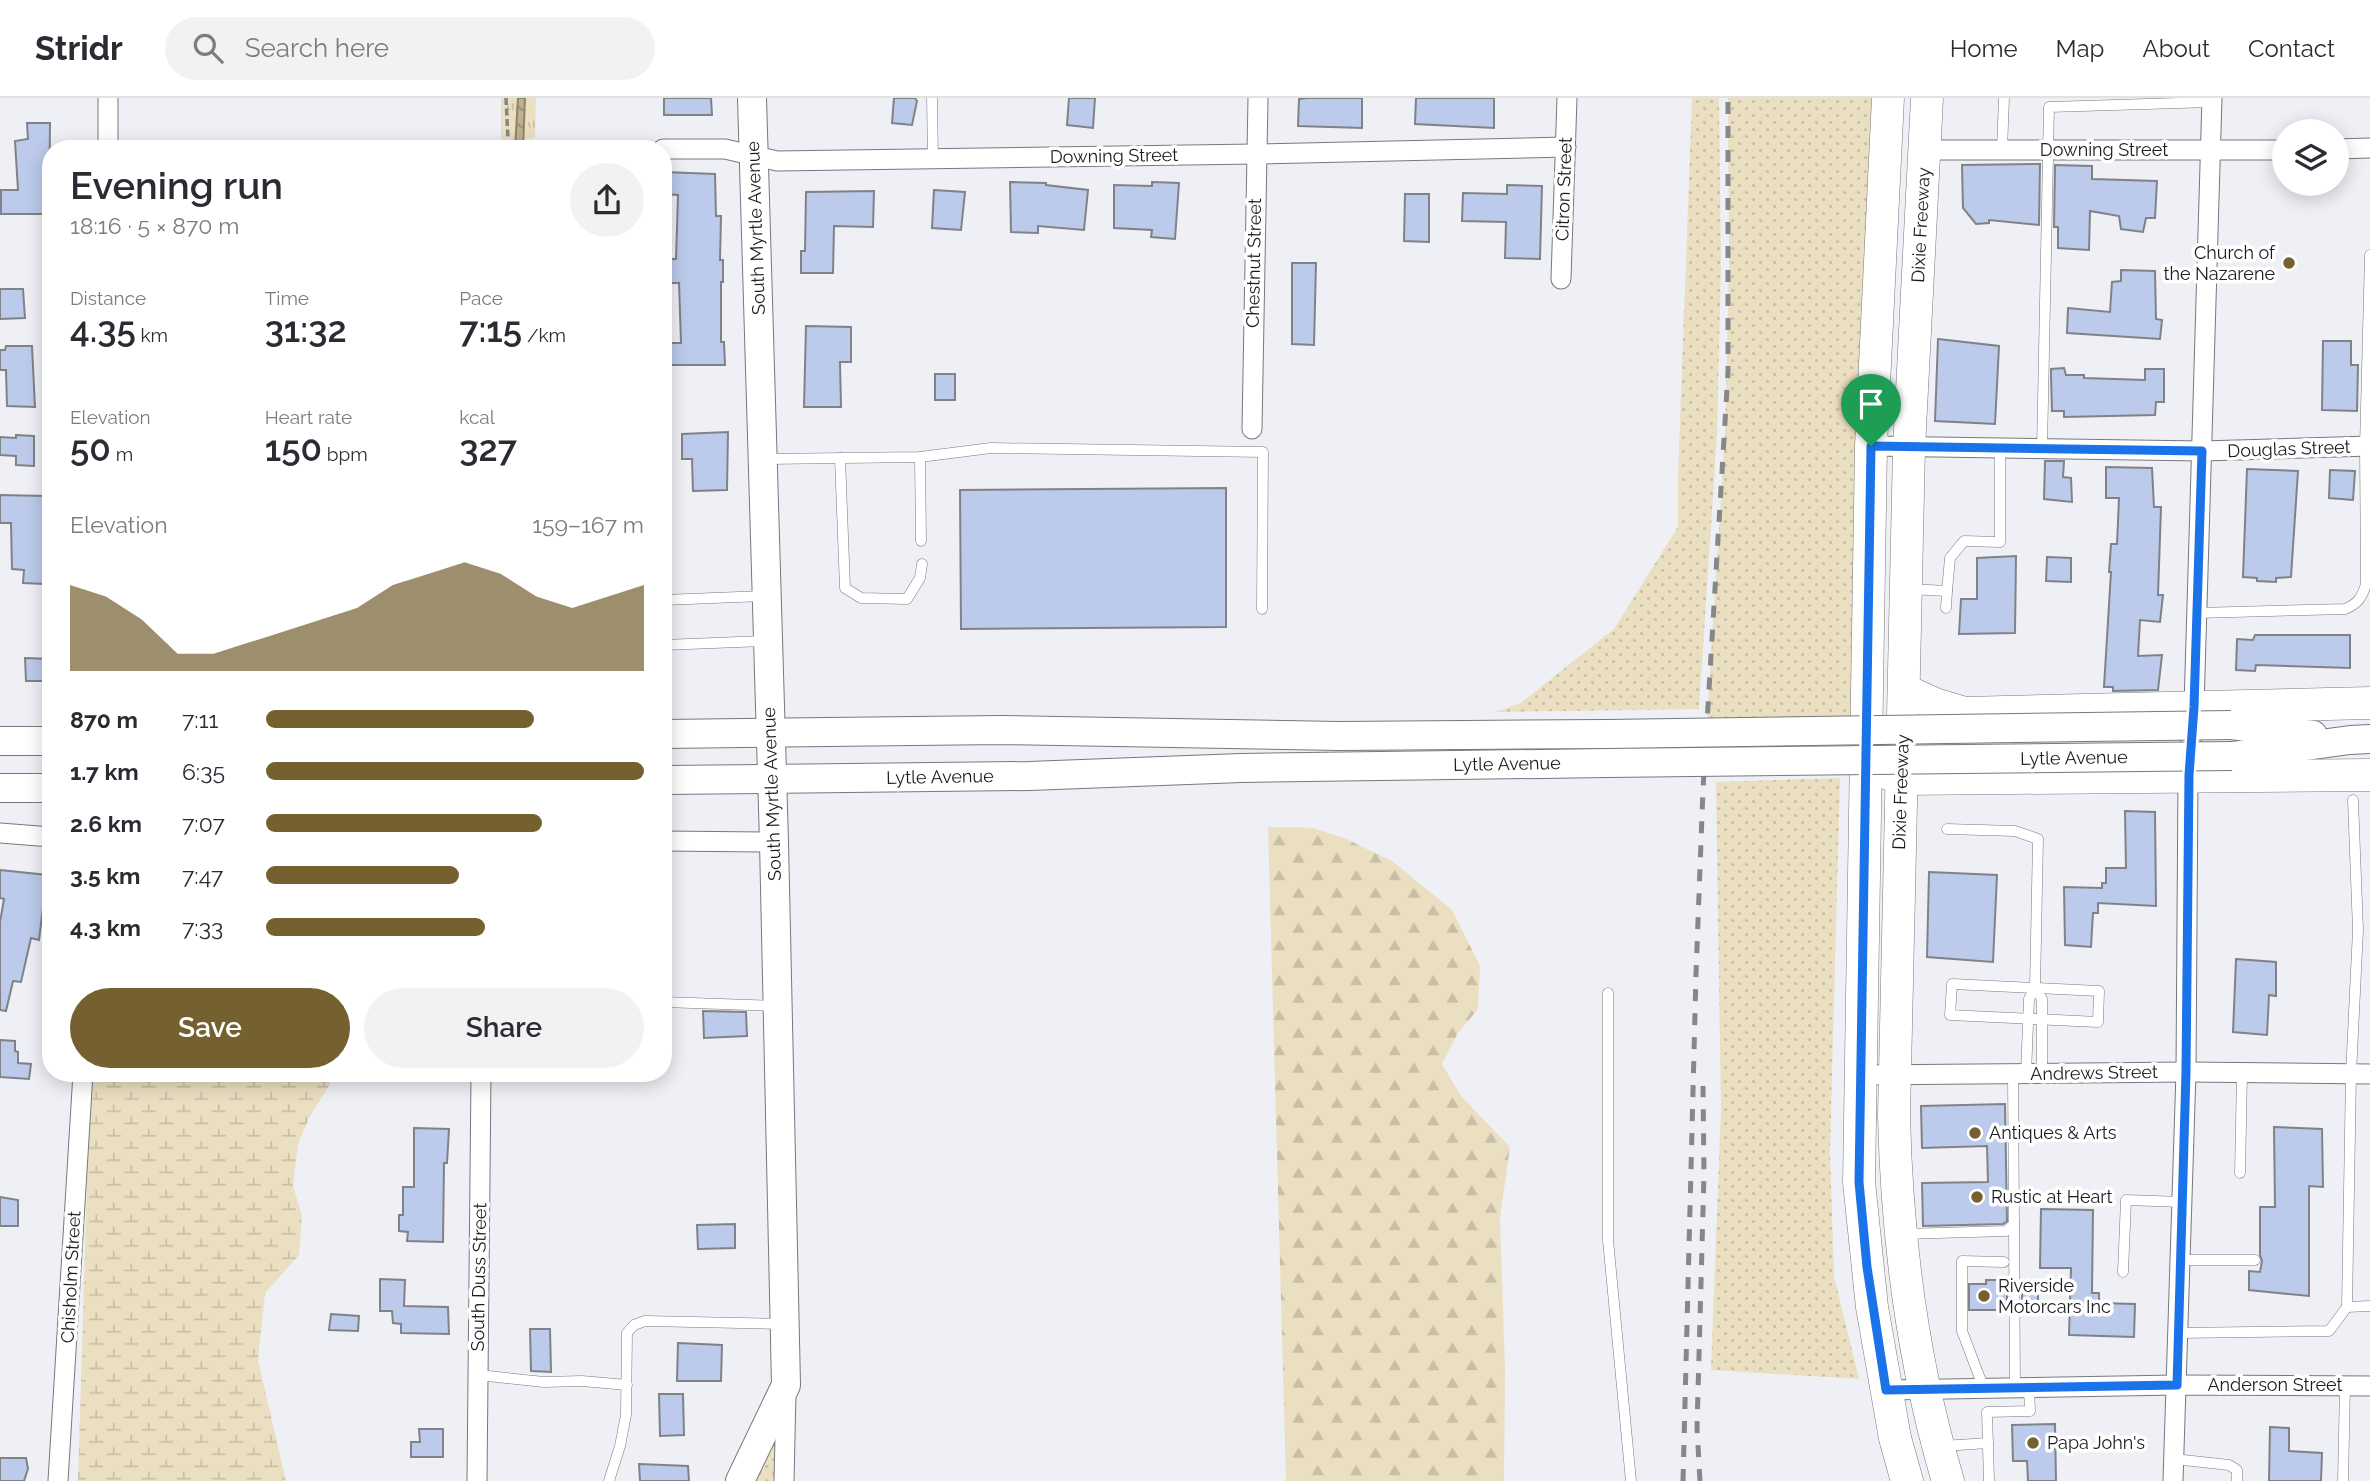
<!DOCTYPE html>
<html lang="en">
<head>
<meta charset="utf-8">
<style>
	body { margin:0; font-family:Raleway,sans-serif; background:#f2f2f3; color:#2b2b33; height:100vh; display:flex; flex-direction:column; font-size:26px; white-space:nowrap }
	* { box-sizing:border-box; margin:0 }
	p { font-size:23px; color:#7c7c81 }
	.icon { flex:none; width:38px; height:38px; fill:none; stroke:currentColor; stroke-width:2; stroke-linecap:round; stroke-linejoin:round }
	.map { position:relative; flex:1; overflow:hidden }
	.side { position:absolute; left:42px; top:42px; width:630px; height:942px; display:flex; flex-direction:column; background:#fff; border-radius:28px; box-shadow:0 4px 18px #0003 }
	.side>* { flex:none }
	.controls { position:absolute; left:2272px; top:21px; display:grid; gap:14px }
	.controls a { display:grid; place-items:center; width:77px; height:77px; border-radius:50%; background:#fff; box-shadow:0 4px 18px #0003; font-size:35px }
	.pin { position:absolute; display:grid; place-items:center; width:60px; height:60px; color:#fff; margin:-72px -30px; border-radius:50% 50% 50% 0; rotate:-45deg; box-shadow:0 0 7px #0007 }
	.pin .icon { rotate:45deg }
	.round { display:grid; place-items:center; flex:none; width:74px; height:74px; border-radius:37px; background:#f2f2f3 }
	.head { display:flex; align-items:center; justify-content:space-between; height:119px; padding:0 28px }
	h1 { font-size:38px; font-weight:600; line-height:52px }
	.metrics { display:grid; grid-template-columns:repeat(3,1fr); gap:10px; height:119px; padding:7px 28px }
	.metrics div { display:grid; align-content:center }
	.metrics b { font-size:35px; font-weight:600 }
	.metrics small { font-size:19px; font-weight:400 }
	.metrics p { font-size:19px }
	.chart { height:196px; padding:14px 28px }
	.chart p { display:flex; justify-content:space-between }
	.chart svg { width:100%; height:126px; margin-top:7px; fill:#756130; opacity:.7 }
	.button { display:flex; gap:14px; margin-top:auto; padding:14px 28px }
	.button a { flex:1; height:80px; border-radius:42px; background:#756130; color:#fff; font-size:28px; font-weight:600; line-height:80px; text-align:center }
	.button a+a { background:#f2f2f3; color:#2b2b33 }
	ul { padding:0 28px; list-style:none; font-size:23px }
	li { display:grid; grid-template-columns:112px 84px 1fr; align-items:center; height:52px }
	li i { height:18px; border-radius:9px; background:#756130 }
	header { display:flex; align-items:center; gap:42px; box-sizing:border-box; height:98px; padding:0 35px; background:#fff; border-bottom:2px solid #e1e1e2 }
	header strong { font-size:33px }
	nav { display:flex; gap:38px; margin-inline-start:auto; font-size:24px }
	.search { width:490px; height:63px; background:#f2f2f3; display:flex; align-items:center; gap:18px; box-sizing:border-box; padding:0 24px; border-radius:38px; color:#7c7c81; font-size:26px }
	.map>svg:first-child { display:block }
	.grass { fill:url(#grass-dots) }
	.forest { fill:url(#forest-firs) }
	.wetland { fill:url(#wetland-marsh) }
	.park { fill:url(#park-tufts) }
	.water { fill:url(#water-waves); stroke:#8e846c; stroke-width:2 }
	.building { fill:#bccaec; stroke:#808286; stroke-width:2 }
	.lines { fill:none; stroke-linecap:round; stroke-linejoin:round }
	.lane-casing { stroke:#76787d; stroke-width:11 }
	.street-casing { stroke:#76787d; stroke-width:21 }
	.secondary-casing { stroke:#76787d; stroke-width:30 }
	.primary-casing { stroke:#76787d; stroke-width:33 }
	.path { stroke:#848589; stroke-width:3.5; stroke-dasharray:7 3.5; stroke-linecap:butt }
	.lane { stroke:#fff; stroke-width:10 }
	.street { stroke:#fff; stroke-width:19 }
	.secondary { stroke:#fff; stroke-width:28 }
	.primary { stroke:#fff; stroke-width:32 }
	.rail { stroke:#85878a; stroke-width:5; stroke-dasharray:12 12; stroke-linecap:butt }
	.secondary-bridge-casing { stroke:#76787d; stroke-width:30; stroke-linecap:butt }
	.secondary-bridge { stroke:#fff; stroke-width:28 }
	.route-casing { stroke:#fff; stroke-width:14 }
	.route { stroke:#1a73e8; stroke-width:9 }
	.poi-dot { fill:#756130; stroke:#fff; stroke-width:2.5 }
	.labels { text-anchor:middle; stroke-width:7; stroke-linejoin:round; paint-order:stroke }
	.street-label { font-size:18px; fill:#1b1c1e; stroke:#fff }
	.poi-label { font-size:18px; fill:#1b1c1e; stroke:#fff; text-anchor:start }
</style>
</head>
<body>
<header>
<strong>Stridr</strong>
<div class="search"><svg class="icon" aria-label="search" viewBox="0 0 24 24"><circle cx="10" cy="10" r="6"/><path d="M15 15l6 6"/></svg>Search here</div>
<nav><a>Home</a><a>Map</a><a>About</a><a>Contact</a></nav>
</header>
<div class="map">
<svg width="2370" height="1383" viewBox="0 0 2370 1383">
	<defs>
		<pattern id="grass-dots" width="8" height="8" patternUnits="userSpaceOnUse" patternTransform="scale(1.75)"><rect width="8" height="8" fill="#ebdfc2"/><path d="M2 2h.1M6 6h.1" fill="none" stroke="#c9bfa6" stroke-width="1.8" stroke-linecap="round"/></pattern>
		<pattern id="forest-firs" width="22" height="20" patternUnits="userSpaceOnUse" patternTransform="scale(1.75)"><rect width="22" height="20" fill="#ebdfc2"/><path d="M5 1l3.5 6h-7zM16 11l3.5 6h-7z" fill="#c9bfa6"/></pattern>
		<pattern id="wetland-marsh" width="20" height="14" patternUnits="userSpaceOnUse" patternTransform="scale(1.75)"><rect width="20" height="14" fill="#ebdfc2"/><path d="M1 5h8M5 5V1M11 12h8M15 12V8" fill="none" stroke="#c9bfa6"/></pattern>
		<pattern id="park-tufts" width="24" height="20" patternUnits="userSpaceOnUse" patternTransform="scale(1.75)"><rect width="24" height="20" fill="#ebdfc2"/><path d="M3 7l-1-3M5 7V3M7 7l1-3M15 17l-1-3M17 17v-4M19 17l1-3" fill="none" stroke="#c9bfa6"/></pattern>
		<pattern id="water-waves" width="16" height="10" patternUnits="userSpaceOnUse" patternTransform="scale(1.75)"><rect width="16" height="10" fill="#bfb18e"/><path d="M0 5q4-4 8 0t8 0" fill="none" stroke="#9a8f73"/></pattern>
	</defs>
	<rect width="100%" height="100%" fill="#eef0f5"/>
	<!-- grass -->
	<g class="grass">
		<polygon points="1692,0 1719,0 1721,168 1717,336 1699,611 1495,614 1521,605 1614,531 1678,429 1678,378"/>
		<polygon points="1728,0 1888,0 1867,627 1706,635 1725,336 1729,167"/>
		<polygon points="1840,680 1830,1053 1834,1178 1859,1281 1711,1272 1721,1011 1716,684"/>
		<polygon points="786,1287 784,1383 740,1383"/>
	</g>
	<!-- forest -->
	<polygon class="forest" points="1268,729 1313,730 1344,740 1392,763 1452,812 1480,868 1478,911 1458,935 1442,966 1461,998 1510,1049 1500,1120 1505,1272 1504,1383 1286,1383"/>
	<!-- wetland -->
	<polygon class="wetland" points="93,975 337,975 309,1020 298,1046 293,1088 302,1118 299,1157 265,1195 258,1262 286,1383 78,1383 87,1082"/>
	<!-- park -->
	<polygon class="park" points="501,0 536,0 535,40 501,42"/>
	<!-- water -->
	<polygon class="water" points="518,0 525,0 523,51 515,51"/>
	<!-- building -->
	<g class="building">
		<polygon points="664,0 711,0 712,17 664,17"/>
		<polygon points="894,0 915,0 917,3 912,27 892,25"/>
		<polygon points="1069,0 1095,0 1093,30 1067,27"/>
		<polygon points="1307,0 1362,0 1362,30 1298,28 1299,1"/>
		<polygon points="1416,0 1494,0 1494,30 1415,26"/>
		<polygon points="27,25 50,25 49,116 1,116 1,92 18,92 15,43 28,41"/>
		<polygon points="2040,66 2039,127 1989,122 1989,125 1976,126 1963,110 1962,67"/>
		<polygon points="2055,67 2092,68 2092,81 2157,83 2155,120 2146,120 2143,134 2121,131 2119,118 2090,113 2089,152 2058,150 2058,129 2054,129"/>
		<polygon points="663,74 715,76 716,118 721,118 720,162 723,162 723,184 721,184 721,244 724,244 725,267 665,267 665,245 681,245 679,185 663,185 663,161 676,161 678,97 663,96"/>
		<polygon points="1010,84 1046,85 1046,87 1088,92 1084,132 1038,128 1038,135 1011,134"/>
		<polygon points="1152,84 1179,85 1175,141 1151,139 1152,132 1114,130 1114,87 1152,88"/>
		<polygon points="1507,87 1542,88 1540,161 1505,160 1506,124 1462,123 1463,95 1507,96"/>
		<polygon points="934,92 965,94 961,132 932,130"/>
		<polygon points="874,93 873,129 834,128 833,175 801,175 801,153 805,153 806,94"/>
		<polygon points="1405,96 1429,96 1429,144 1404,143"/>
		<polygon points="1292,165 1316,165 1314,247 1292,246"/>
		<polygon points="2121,172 2155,173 2156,221 2162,222 2160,241 2067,235 2068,210 2110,214 2112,184 2121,183"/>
		<polygon points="0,191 23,191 25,220 0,221"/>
		<polygon points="806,228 851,229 851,264 840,264 841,309 804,309"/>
		<polygon points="1938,241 1999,248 1995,326 1935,323"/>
		<polygon points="2323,243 2351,243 2351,267 2358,267 2357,313 2322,312"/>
		<polygon points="6,248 32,248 35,309 7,308 6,272 0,272 0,252 5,252"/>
		<polygon points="2064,270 2066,277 2084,277 2084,280 2145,282 2145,271 2164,271 2164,304 2156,304 2155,317 2064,319 2064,313 2052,313 2051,279 2051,271"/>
		<rect x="935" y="276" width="20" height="26"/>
		<polygon points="728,334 727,392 693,393 692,361 682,361 682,336"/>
		<polygon points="16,337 34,338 34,368 16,367 16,358 0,357 0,339 16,340"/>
		<polygon points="2045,363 2064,363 2063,379 2071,380 2072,404 2044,401"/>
		<polygon points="2106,369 2152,370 2154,409 2161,409 2158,497 2163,497 2160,524 2140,522 2138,558 2162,557 2158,592 2113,593 2113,589 2104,589 2111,474 2109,474 2111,446 2117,446 2119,400 2106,400"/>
		<polygon points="2247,371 2298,373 2291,479 2276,480 2276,484 2257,483 2257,480 2243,479"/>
		<polygon points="2330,372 2355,373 2353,402 2329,400"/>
		<polygon points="1226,390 1226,529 961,531 960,392"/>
		<polygon points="0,397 46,398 46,409 51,409 51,470 44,470 44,486 23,485 24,472 12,471 11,425 0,425"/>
		<polygon points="2016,458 2015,535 1959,536 1961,501 1977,501 1977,460"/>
		<polygon points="2047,459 2071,460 2071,484 2046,483"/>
		<polygon points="2255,537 2350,537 2350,570 2256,567 2255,573 2236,572 2237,541 2253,542"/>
		<polygon points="25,560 51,561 51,583 26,583"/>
		<polygon points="2125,713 2155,714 2156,808 2098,805 2098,815 2093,815 2091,849 2065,847 2064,789 2102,790 2102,785 2106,785 2106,770 2126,770"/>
		<polygon points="0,772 47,777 39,842 31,840 21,884 13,883 6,913 0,912 0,824 4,801 0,800"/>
		<polygon points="1929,774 1997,777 1993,864 1927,859"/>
		<polygon points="2236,861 2276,864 2276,898 2269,897 2267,937 2233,934"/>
		<polygon points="703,913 746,914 747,938 704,940"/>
		<polygon points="0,942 15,943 15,953 18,954 18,965 31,966 29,981 0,979"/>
		<polygon points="2005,1006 2007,1123 2003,1126 1923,1128 1922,1085 1988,1084 1987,1048 1922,1050 1921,1008"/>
		<polygon points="2274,1029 2322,1031 2323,1089 2309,1088 2309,1198 2249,1192 2249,1173 2260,1174 2262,1163 2260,1157 2260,1109 2275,1109"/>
		<polygon points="414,1030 449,1031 447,1065 444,1065 443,1144 407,1143 408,1134 399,1133 399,1117 403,1117 403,1089 414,1089"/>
		<polygon points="0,1099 18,1102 18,1128 0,1128"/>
		<polygon points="2041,1111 2093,1112 2092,1195 2099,1195 2099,1205 2135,1206 2134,1239 2069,1237 2071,1170 2040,1170"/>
		<polygon points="735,1126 735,1150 698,1151 697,1127"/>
		<polygon points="380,1181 405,1182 404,1208 448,1209 449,1236 401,1235 401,1226 393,1225 392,1213 380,1213"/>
		<polygon points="1986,1182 2007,1182 2007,1205 1999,1205 1999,1212 1969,1212 1969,1186 1986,1186"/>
		<polygon points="2022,1182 2038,1183 2038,1205 2022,1205"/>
		<polygon points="331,1216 359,1218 358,1233 329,1232"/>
		<polygon points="530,1231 550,1231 551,1274 531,1273"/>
		<polygon points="678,1245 722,1247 721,1283 677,1283"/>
		<polygon points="659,1296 683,1296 684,1337 660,1338"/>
		<polygon points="2055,1326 2056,1383 2028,1383 2027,1363 2013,1363 2012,1327"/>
		<polygon points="2270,1329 2289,1330 2289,1353 2322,1355 2321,1383 2269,1383"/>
		<polygon points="419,1331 443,1331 443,1359 411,1359 411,1344 420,1344"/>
		<polygon points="0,1360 26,1360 28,1371 24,1383 0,1383"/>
		<polygon points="639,1366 688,1368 689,1383 640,1383"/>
	</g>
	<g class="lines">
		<defs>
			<g id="lane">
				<polyline points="932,0 933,61"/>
				<polyline points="2002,52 2004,0"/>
				<polyline points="2042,351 2049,9 2212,4"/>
				<polyline points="920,359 921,443"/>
				<polyline points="840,360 845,490 861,500 907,501 920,480 922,466"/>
				<polyline points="767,361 920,359 991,350 1263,354 1262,511"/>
				<polyline points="1910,491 1947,493 1950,460 1964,443 2000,444 2000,351"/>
				<polyline points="663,502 766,498"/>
				<polyline points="1946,510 1947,493"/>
				<path d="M2197,515l148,-4c13,-5 17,-12 21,-25l-1,-138 5,-191"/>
				<polyline points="663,547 764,543"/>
				<polyline points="2353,702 2358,832 2351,976 2347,1209 2370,1208"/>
				<polyline points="1947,731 2015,733 2038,741 2035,890 2029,901 2026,976"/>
				<polygon points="1952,886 2099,893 2098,924 1950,917"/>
				<polyline points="2035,890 2042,901 2042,976"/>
				<polyline points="1608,895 1608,1142 1631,1383"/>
				<polyline points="663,904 775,908"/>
				<polyline points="2240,1075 2242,975"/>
				<polyline points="2014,1126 2015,1291"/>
				<polyline points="1903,1136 2006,1133 2014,1126 2013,976"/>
				<polyline points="2180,1162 2255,1162"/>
				<polyline points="2123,1174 2126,1102 2182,1104"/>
				<polyline points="2178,1235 2329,1233 2347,1209"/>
				<polyline points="478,1277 544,1284 582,1283 627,1287"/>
				<polyline points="1984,1291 1962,1233 1962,1163 2004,1164"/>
				<polyline points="1943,1348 1988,1345"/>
				<polyline points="2174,1361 2229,1367 2237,1372 2237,1383"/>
				<polyline points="609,1383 620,1348 626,1317 627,1235 634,1227 645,1223 784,1226"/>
				<polyline points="1989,1383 1987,1314 2030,1313 2029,1291"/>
				<polyline points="2343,1383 2345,1288"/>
			</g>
			<g id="street">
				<polyline points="108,51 108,0"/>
				<polyline points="663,51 725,51 777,63 1256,56 1566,49"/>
				<polyline points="2336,51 2370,50"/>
				<polyline points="1924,52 2284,52"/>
				<polyline points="1561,181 1567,0"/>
				<polyline points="1252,331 1258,0"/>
				<polyline points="1871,348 2202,353 2370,348"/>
				<polyline points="0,735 51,739"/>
				<polyline points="663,743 774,744"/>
				<polyline points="1860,977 2186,974 2370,976"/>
				<polyline points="1887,1292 2177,1287 2370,1288"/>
				<polyline points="58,1383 83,975"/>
				<polyline points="477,1383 481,975"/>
				<polyline points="784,1383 786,1295"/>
				<polyline points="2173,1383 2186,974 2188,677 2194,609 2212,0"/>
			</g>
			<g id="secondary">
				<polyline points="2231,627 2313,637"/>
				<polyline points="663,636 1001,632 1339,638 1607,636"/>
				<polyline points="0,643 51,643"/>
				<polyline points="2232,658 2350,642 2370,641"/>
				<polyline points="663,682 1029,678 1241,670 1607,665"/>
				<polyline points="0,690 51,690"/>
				<polyline points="740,1383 786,1287 774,744 752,0"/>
			</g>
			<g id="primary">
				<polyline points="1888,0 1871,348 1859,1084 1872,1209 1895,1340 1907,1383"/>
				<path d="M1927,0l-18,350 -15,668c3,125 18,245 54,365"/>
				<polyline points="1904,592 1935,606 1965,615 2370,605"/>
				<polyline points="1881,673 1901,681 2370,677"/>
			</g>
		</defs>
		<!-- lane casing -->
		<use href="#lane" class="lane-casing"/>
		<!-- street casing -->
		<use href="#street" class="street-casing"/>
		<!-- secondary casing -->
		<use href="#secondary" class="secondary-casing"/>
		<!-- primary casing -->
		<use href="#primary" class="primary-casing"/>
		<!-- path -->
		<polyline class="path" points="506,0 508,41"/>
		<!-- lane -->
		<use href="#lane" class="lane"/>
		<!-- street -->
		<use href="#street" class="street"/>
		<!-- secondary -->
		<use href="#secondary" class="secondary"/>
		<!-- primary -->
		<use href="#primary" class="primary"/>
		<!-- rail -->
		<g class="rail">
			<polyline points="1683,1383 1696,876 1703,691 1728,274 1728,0"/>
			<polyline points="1700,1383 1697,1330 1704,1076 1703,988"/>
		</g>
		<defs>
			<g id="secondary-bridge">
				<polyline points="1607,636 2231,627"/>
				<polyline points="1607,665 2232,658"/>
			</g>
		</defs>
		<!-- secondary-bridge casing -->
		<use href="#secondary-bridge" class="secondary-bridge-casing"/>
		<!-- secondary-bridge -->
		<use href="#secondary-bridge" class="secondary-bridge"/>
	</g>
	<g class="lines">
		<defs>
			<polygon id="route" points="1871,348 2202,353 2194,609 2189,677 2186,974 2177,1287 1886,1292 1867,1169 1859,1084"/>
		</defs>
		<!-- route casing -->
		<use href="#route" class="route-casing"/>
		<!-- route -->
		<use href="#route" class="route"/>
	</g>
	<!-- markers -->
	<g class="poi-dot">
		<circle cx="2289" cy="165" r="7"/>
		<circle cx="1975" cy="1035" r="7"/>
		<circle cx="1977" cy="1099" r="7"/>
		<circle cx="1984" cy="1198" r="7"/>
		<circle cx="2033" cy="1345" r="7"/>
	</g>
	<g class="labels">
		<!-- street labels -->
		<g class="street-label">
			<text x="2104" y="58">Downing Street</text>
			<text transform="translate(1114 58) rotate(-1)" y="6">Downing Street</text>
			<text transform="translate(1564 91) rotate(-88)" y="6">Citron Street</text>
			<text transform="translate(1921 127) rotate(-87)" y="6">Dixie Freeway</text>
			<text transform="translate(756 130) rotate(-92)" y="6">South Myrtle Avenue</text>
			<text transform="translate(1254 165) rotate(-89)" y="6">Chestnut Street</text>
			<text transform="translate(2289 351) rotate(-2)" y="6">Douglas Street</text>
			<text transform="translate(2074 660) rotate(-1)" y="6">Lytle Avenue</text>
			<text transform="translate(1507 666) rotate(-1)" y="6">Lytle Avenue</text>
			<text transform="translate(940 679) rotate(-1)" y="6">Lytle Avenue</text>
			<text transform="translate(1901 694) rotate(-88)" y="6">Dixie Freeway</text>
			<text transform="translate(772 696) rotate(-92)" y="6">South Myrtle Avenue</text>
			<text transform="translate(2094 975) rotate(-1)" y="6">Andrews Street</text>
			<text transform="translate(71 1179) rotate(-87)" y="6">Chisholm Street</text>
			<text transform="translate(479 1179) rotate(-89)" y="6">South Duss Street</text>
			<text x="2275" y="1293">Anderson Street</text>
		</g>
		<!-- poi labels -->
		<g class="poi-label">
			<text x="2275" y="161" text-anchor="end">Church of<tspan x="2275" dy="21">the Nazarene</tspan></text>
			<text x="1989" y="1041">Antiques &amp; Arts</text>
			<text x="1991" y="1105">Rustic at Heart</text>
			<text x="1998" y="1194">Riverside<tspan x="1998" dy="21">Motorcars Inc</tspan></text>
			<text x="2047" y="1351">Papa John's</text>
		</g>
	</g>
</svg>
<div class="controls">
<a><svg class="icon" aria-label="layers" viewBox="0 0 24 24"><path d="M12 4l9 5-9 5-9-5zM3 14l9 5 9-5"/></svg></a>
</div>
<div class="pin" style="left:1871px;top:348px;background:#1e9e55"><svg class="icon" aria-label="arrive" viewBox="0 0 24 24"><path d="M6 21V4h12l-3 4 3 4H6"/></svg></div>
<section class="side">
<div class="head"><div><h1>Evening run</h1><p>18:16 · 5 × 870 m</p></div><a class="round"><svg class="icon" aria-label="share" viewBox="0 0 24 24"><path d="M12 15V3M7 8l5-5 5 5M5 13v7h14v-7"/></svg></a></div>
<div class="metrics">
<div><p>Distance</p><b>4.35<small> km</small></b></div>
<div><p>Time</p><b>31:32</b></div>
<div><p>Pace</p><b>7:15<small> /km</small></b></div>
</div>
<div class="metrics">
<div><p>Elevation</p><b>50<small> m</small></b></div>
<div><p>Heart rate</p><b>150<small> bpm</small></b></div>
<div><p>kcal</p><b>327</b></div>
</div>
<div class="chart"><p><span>Elevation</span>159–167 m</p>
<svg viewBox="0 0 160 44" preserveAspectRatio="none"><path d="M0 44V14L10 18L20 26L30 38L40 38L50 34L60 30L70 26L80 22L90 14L100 10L110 6L120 10L130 18L140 22L150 18L160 14V44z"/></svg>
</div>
<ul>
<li><b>870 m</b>7:11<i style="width:71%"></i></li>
<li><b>1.7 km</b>6:35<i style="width:100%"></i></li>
<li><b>2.6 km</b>7:07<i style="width:73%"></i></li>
<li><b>3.5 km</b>7:47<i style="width:51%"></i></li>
<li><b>4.3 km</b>7:33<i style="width:58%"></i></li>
</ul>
<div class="button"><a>Save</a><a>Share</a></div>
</section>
</div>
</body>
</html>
